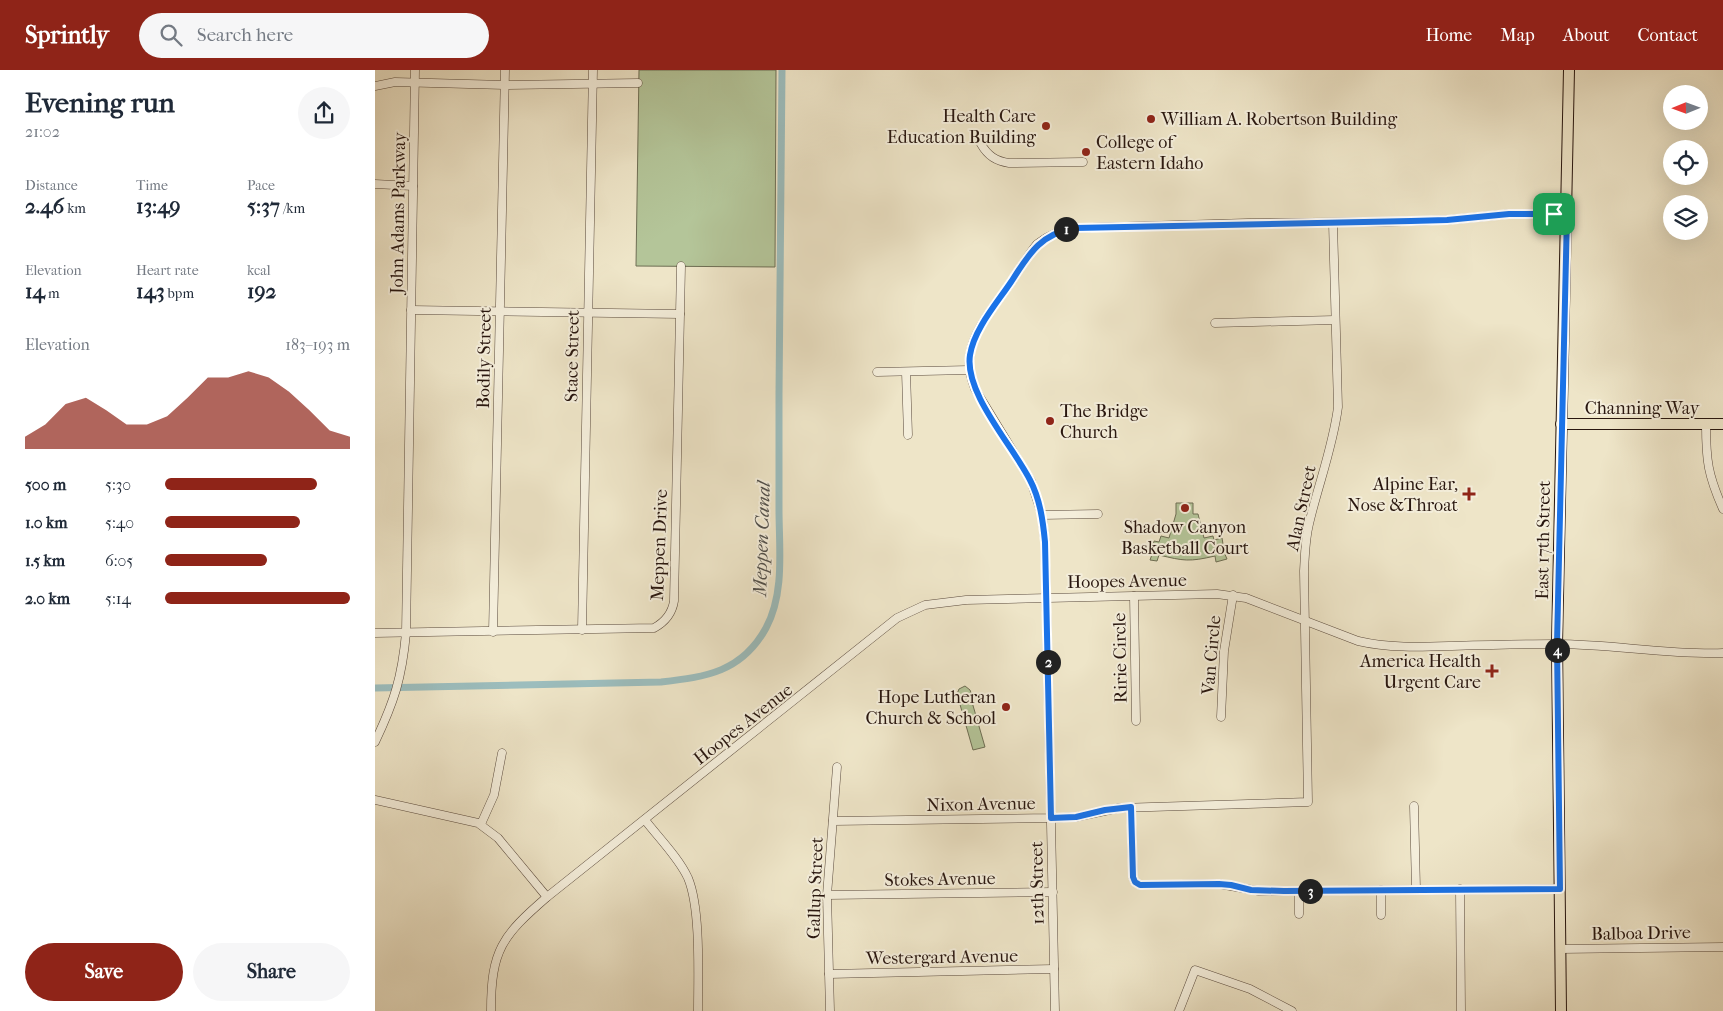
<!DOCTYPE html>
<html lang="en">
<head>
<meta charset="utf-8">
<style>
	body { margin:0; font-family:"IM FELL French Canon",serif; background:#f6f6f7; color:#1f2937; height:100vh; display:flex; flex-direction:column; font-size:19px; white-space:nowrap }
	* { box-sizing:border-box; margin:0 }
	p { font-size:16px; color:#747a83 }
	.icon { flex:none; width:28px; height:28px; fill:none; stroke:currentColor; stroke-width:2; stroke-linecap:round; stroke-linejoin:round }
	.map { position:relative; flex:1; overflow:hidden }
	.sheet { display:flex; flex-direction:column; background:#fff; width:375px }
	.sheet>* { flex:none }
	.needle { width:32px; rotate:269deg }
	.fabs { position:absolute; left:1288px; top:15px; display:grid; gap:10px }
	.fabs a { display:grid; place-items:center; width:45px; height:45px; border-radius:50%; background:#fff; box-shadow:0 5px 20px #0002; font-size:25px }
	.pin { position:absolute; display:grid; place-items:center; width:42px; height:42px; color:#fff; margin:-21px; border-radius:10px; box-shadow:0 2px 8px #0006 }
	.km { position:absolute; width:25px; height:25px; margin:-12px; border-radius:50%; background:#222; color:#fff; font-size:14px; line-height:25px; text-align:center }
	.round { display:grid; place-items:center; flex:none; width:52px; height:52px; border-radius:26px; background:#f6f6f7 }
	.head { display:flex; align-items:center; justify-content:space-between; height:85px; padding:0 25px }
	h1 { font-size:28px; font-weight:700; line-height:38px }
	.metrics { display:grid; grid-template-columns:repeat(3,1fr); gap:8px; height:85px; padding:5px 25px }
	.metrics div { display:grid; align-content:center }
	.metrics b { font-size:21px; font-weight:700 }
	.metrics small { font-size:14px; font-weight:400 }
	.metrics p { font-size:14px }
	.chart { height:140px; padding:10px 25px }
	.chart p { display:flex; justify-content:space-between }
	.chart svg { width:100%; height:90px; margin-top:5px; fill:#8f2418; opacity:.7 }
	.button { display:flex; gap:10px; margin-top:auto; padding:10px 25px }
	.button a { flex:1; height:58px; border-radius:30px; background:#8f2418; color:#fff; font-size:20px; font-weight:700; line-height:58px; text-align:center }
	.button a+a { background:#f6f6f7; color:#1f2937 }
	ul { padding:0 25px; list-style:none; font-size:16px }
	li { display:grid; grid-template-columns:80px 60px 1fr; align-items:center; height:38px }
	li i { height:12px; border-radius:6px; background:#8f2418 }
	header { display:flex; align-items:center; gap:30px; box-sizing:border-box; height:70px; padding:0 25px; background:#8f2418; color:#fff }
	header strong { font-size:24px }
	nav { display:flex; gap:28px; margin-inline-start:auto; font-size:18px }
	.search { width:350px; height:45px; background:#f6f6f7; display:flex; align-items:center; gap:12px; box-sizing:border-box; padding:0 18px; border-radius:28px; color:#747a83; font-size:19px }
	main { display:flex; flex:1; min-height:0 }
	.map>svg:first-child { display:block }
	.green { fill:#b4c599; stroke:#6e6e54 }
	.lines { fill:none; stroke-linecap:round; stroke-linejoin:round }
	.canal { stroke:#9cbdbd; stroke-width:7 }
	.minor-casing { stroke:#5a4a3d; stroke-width:9 }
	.major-casing { stroke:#28160f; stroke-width:12 }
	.minor { stroke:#f4eedb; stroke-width:8 }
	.major { stroke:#eee5c8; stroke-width:10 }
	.route-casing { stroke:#fff; stroke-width:10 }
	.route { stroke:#1a73e8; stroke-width:6 }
	.poi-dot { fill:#8f2418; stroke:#f4eedb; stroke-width:2 }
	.labels { text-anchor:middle; stroke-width:4; stroke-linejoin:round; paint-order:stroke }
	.poi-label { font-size:18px; fill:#28160f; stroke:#f4eedb; text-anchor:end }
	.street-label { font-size:18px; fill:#28160f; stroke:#f4eedb }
	.water-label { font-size:19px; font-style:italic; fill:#51504c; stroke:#f4eedb }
</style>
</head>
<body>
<header>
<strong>Sprintly</strong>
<div class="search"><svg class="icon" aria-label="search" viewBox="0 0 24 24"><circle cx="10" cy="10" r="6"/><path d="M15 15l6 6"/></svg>Search here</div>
<nav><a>Home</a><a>Map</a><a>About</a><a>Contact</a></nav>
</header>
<main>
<section class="sheet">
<div class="head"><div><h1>Evening run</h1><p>21:02</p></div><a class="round"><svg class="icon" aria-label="share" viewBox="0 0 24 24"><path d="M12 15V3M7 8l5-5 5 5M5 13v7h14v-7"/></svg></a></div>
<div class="metrics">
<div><p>Distance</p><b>2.46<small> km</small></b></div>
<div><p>Time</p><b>13:49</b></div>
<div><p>Pace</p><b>5:37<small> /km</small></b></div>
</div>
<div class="metrics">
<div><p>Elevation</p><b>14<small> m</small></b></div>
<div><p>Heart rate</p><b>143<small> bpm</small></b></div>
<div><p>kcal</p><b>192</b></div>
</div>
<div class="chart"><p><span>Elevation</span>183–193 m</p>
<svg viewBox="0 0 160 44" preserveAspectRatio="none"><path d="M0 44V38L10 32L20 22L30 19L40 25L50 32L60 32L70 28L80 19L90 9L100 9L110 6L120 9L130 16L140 25L150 35L160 38V44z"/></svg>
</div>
<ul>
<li><b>500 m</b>5:30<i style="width:82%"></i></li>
<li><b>1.0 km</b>5:40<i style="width:73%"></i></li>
<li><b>1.5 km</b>6:05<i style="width:55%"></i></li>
<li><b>2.0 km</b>5:14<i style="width:100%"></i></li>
</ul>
<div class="button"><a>Save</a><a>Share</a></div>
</section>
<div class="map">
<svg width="1348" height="941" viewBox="0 0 1348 941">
	<rect width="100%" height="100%" fill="#eee5c8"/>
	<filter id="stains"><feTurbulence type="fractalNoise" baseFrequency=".004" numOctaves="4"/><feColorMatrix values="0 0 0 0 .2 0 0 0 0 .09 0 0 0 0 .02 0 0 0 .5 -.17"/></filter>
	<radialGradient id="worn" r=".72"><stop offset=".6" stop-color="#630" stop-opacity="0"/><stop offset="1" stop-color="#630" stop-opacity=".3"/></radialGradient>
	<!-- green -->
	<g class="green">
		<polygon points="264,0 401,0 400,197 261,196"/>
		<path d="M801,433h17v11h5l6,24 9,-2 1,4 8,-2 1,6 -2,1 6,14 -11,3 -1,-6c-26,6 -31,5 -56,-1l-2,6 -7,-1 5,-14 -2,-1 1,-4 5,1 2,-6 8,2 7,-24z"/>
		<polygon points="590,616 595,620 599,631 597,632 610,677 598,680 582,624 584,619"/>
	</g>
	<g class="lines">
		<!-- canal -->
		<path class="canal" d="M0,618l286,-6c45,-5 81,-10 105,-54 19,-35 13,-80 13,-119 0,-38 0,-76 0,-114 0,-108 3,-217 3,-325"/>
		<defs>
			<g id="minor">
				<polyline points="0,16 20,12 130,15 263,13"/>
				<path d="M606,74c7,12 15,17 28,19l74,-1"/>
				<polyline points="0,114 38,116"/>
				<polyline points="36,240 305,244"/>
				<polyline points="840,253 960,250"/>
				<polyline points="502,302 594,300"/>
				<polyline points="531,302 533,365"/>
				<path d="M1331,354c0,37 2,51 17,85"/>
				<polyline points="667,445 723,444"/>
				<polyline points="759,526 761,651"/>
				<polyline points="207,560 218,0"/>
				<polyline points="118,562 130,0"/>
				<path d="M0,563l279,-5c11,-6 18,-14 20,-27l7,-335"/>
				<polyline points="846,647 849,581 858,525"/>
				<path d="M0,672c19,-40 27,-64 31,-109l9,-563"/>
				<polyline points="0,730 103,753 123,768 172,827"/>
				<polyline points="1039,736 1041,819"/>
				<polyline points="756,737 758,807 760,812 765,815 844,814 884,821 1185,819"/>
				<path d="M270,750c13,17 34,38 43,58 13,31 10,98 10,133"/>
				<path d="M458,751l218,-3 25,-1 43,-9 189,-6 -4,-231c1,-16 1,-31 5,-47 9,-39 24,-77 29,-117l-5,-184"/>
				<polyline points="106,754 119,725 127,683"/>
				<polyline points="1085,819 1086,941"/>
				<polyline points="1006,820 1006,845"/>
				<polyline points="924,821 924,844"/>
				<polyline points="452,825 678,822"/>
				<polyline points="1185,879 1348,877"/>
				<polyline points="454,904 679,899"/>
				<path d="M116,941c0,-61 11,-75 56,-114l350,-279 28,-13 41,-5 251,-6 29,4 112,43c30,7 61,6 91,5 36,-1 71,-2 107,-2 56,0 111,11 167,9"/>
				<polyline points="455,941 452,825 462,697"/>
				<path d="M680,941l-10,-469 -3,-27 -11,-34 -56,-92c-4,-11 -7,-21 -5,-34 3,-24 23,-47 37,-67 10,-15 19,-30 30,-44 12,-9 23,-14 38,-16l173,-5 138,-1 61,-2 62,-6h58"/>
				<polyline points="804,941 820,900 875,919 917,941"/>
			</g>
			<g id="major">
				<polyline points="1186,354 1348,354"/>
				<polyline points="1186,941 1182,574 1194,0"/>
			</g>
		</defs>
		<!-- minor casing -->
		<use href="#minor" class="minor-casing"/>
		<!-- major casing -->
		<use href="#major" class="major-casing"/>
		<!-- minor -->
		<use href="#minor" class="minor"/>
		<!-- major -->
		<use href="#major" class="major"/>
	</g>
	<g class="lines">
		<defs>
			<path id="route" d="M1134,144h58l-10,430 3,245 -276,2 -33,-1 -20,-5 -12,-1 -79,1 -5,-3 -2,-5 -2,-70 -26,3 -29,7 -25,1 -6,-276c-2,-21 -5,-43 -15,-62 -17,-34 -66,-87 -60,-125 4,-26 27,-52 41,-73 18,-28 29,-48 64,-54l336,-7 36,-1z"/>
		</defs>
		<!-- route casing -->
		<use href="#route" class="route-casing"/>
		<!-- route -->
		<use href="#route" class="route"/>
	</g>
	<!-- markers -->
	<g class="poi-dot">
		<circle cx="776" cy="49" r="5"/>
		<circle cx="671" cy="56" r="5"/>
		<circle cx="711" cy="82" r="5"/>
		<circle cx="675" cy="351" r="5"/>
		<path d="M1091.5 416.5h5v5h5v5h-5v5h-5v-5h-5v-5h5z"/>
		<circle cx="810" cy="438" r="5"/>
		<path d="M1114.5 593.5h5v5h5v5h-5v5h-5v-5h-5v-5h5z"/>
		<circle cx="631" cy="637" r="5"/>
	</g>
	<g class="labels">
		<!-- poi labels -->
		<g class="poi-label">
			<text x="661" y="52">Health Care<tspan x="661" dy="21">Education Building</tspan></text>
			<text x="786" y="55" text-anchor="start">William A. Robertson Building</text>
			<text x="721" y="78" text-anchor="start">College of<tspan x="721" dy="21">Eastern Idaho</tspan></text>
			<text x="685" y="347" text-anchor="start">The Bridge<tspan x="685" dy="21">Church</tspan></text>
			<text x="1083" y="420">Alpine Ear,<tspan x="1083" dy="21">Nose &amp;Throat</tspan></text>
			<text x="810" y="463" text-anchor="middle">Shadow Canyon<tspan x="810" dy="21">Basketball Court</tspan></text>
			<text x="1106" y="597">America Health<tspan x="1106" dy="21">Urgent Care</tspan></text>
			<text x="621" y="633">Hope Lutheran<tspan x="621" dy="21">Church &amp; School</tspan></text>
		</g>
		<!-- street labels -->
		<g class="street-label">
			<text transform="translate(23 143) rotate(-89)" y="6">John Adams Parkway</text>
			<text transform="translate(197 286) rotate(-89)" y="6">Stace Street</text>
			<text transform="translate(109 288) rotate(-89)" y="6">Bodily Street</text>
			<text x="1267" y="344">Channing Way</text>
			<text transform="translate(926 438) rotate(-78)" y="6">Alan Street</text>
			<text transform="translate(1168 470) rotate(-89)" y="6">East 17th Street</text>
			<text transform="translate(284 475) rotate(-88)" y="6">Meppen Drive</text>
			<text transform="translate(752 511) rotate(-1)" y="6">Hoopes Avenue</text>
			<text transform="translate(836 585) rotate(-85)" y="6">Van Circle</text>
			<text transform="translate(745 588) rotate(-91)" y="6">Ririe Circle</text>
			<text transform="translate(368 654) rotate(-38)" y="6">Hoopes Avenue</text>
			<text transform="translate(606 734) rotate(-1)" y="6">Nixon Avenue</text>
			<text transform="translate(565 809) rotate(-1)" y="6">Stokes Avenue</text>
			<text transform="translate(662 813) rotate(-91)" y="6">12th Street</text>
			<text transform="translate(440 818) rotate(-88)" y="6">Gallup Street</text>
			<text transform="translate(1266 863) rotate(-1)" y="6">Balboa Drive</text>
			<text transform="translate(567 887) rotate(-1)" y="6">Westergard Avenue</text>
		</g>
		<!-- water labels -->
		<g class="water-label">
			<text transform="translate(386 469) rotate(-88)" y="7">Meppen Canal</text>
		</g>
	</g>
	<rect width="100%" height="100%" filter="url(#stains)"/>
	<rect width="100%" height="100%" fill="url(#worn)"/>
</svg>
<div class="fabs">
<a><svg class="needle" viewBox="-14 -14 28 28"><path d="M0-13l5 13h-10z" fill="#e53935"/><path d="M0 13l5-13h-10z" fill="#747a83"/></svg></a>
<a><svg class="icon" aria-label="locate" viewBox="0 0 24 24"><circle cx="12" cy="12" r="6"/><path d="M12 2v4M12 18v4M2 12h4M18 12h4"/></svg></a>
<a><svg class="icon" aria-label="layers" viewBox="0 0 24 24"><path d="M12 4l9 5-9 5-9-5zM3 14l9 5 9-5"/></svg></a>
</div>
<div class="pin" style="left:1179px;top:144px;background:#1e9e55"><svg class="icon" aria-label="arrive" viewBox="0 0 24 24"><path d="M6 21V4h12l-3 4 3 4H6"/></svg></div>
<b class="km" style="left:691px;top:159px">1</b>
<b class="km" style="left:673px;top:592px">2</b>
<b class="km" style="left:935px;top:821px">3</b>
<b class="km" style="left:1182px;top:580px">4</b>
</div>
</main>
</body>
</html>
